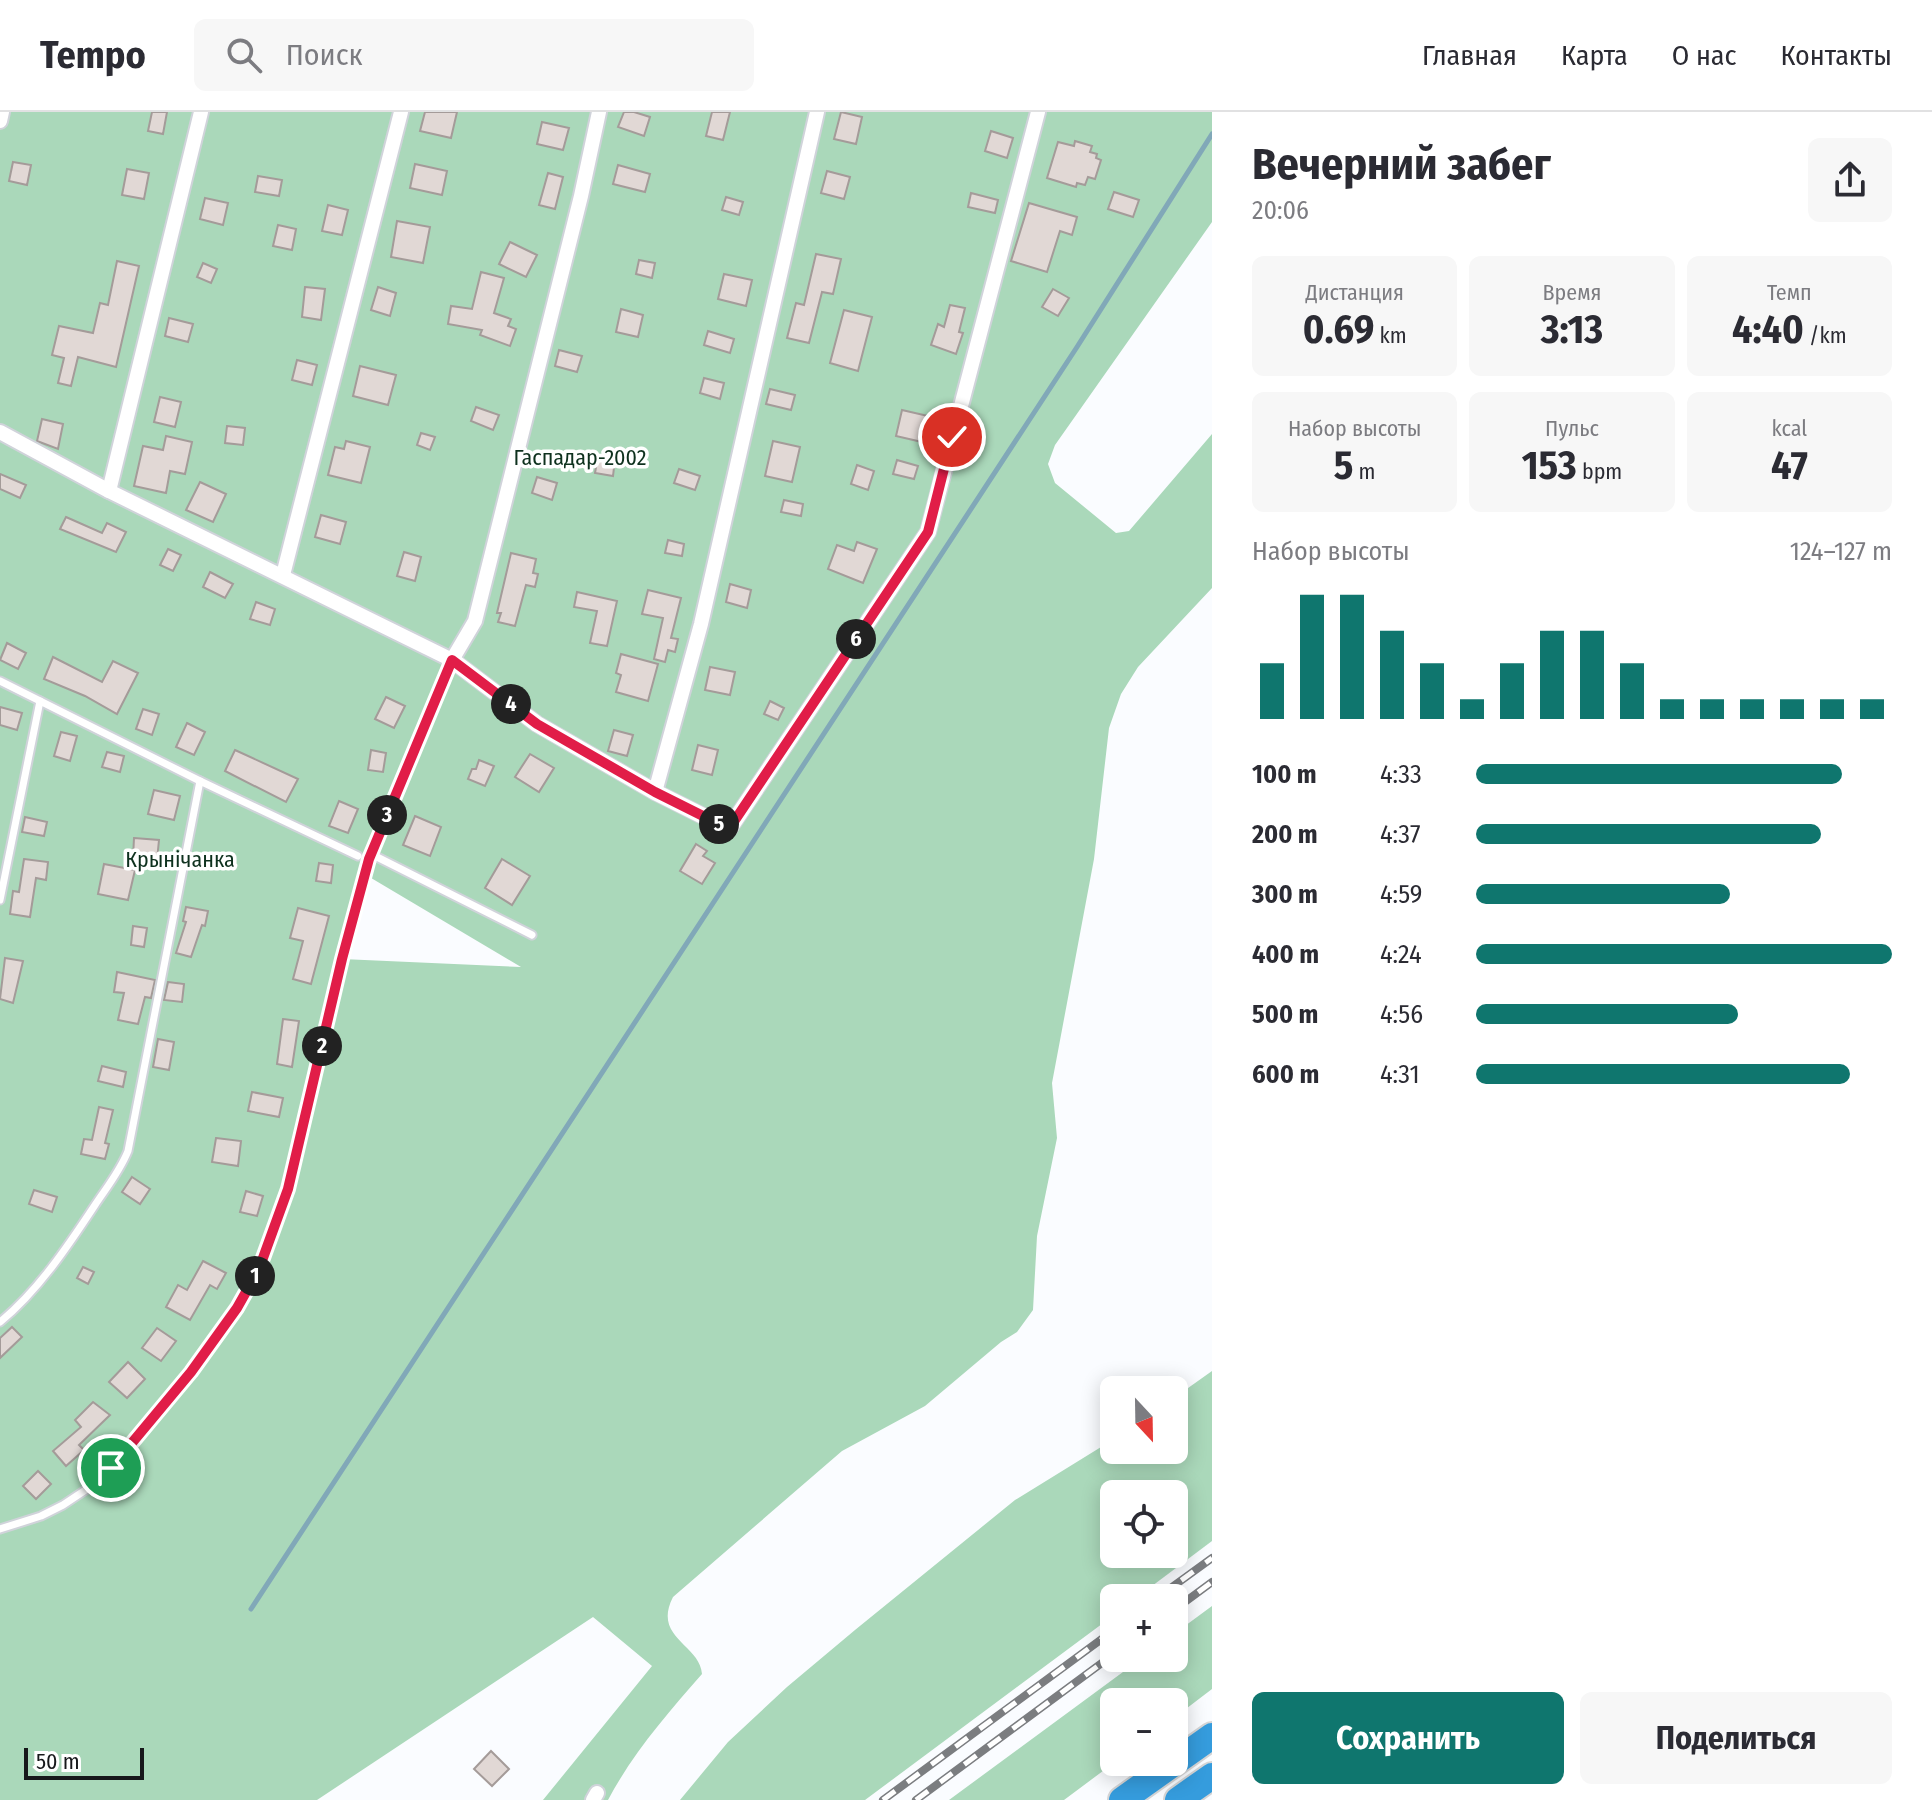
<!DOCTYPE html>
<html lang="ru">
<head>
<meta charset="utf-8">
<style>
	body { margin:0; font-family:"Fira Sans Condensed",sans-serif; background:#f7f7f7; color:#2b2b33; height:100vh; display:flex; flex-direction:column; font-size:30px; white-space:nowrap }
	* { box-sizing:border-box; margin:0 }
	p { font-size:26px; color:#7c7c81 }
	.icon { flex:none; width:44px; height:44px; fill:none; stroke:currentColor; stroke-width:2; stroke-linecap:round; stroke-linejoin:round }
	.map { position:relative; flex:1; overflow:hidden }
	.panel { display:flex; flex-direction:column; background:#fff; width:720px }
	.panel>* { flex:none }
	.needle { width:52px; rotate:158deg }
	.buttons { position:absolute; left:1100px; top:1264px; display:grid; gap:16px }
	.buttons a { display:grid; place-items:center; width:88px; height:88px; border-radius:12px; background:#fff; box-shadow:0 4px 20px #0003; font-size:40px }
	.scale { position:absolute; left:24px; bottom:20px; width:120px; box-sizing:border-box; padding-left:8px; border:4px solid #17181b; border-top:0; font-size:22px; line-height:28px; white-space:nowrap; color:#17181b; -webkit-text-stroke:6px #fff; paint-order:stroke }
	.pin { position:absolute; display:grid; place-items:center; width:68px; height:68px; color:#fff; margin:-34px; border:4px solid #fff; border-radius:50%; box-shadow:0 2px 8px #0007 }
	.km { position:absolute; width:40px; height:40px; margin:-20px; border-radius:50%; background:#222; color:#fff; font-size:22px; line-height:40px; text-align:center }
	.round { display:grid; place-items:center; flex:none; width:84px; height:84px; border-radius:12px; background:#f7f7f7 }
	.overview { display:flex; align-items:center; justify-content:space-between; height:136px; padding:0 40px }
	h1 { font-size:44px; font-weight:700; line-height:60px }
	.metrics { display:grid; grid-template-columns:repeat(3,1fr); gap:12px; height:136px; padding:8px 40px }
	.metrics div { display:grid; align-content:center; border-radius:12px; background:#f7f7f7; text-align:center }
	.metrics b { font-size:40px; font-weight:700 }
	.metrics small { font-size:22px; font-weight:400 }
	.metrics p { font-size:22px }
	.chart { height:224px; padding:16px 40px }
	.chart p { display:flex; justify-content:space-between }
	.chart svg { width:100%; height:144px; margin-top:8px; stroke:#0f766e; stroke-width:6 }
	.cta { display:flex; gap:16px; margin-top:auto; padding:16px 40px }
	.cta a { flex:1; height:92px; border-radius:12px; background:#0f766e; color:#fff; font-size:32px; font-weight:700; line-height:92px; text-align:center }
	.cta a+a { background:#f7f7f7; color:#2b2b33 }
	ul { padding:0 40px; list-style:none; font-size:26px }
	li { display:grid; grid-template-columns:128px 96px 1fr; align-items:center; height:60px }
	li i { height:20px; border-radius:10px; background:#0f766e }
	header { display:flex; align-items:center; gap:48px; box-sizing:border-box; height:112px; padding:0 40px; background:#fff; border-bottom:2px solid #e1e1e2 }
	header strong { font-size:38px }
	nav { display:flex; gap:44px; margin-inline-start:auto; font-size:28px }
	.search { width:560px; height:72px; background:#f7f7f7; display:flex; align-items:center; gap:20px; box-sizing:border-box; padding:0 28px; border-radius:12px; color:#7c7c81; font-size:30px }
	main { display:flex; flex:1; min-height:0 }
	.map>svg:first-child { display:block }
	.green { fill:#aad8ba; fill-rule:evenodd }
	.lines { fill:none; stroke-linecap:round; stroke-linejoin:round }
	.stream { stroke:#81a8b8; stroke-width:5 }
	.building { fill:#e1d8d5; stroke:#a49b99; stroke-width:2 }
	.lane-casing { stroke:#d0d3da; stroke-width:11 }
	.street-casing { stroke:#d0d3da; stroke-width:18 }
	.highway-casing { stroke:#d5d5d6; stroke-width:30 }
	.lane { stroke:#fff; stroke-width:7 }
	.street { stroke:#fff; stroke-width:14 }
	.highway { stroke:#359cdd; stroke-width:26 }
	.rail-casing { stroke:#7b7d80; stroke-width:8 }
	.rail { stroke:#fff; stroke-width:5; stroke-dasharray:15; stroke-linecap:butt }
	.route-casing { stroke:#fff; stroke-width:16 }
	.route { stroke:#e11d48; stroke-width:10 }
	.labels { text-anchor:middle; stroke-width:7; stroke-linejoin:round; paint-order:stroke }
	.park-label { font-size:22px; fill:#0e311e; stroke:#fff }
</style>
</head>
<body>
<header>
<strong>Tempo</strong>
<div class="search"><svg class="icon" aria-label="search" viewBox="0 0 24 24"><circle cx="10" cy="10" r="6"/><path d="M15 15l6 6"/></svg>Поиск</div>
<nav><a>Главная</a><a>Карта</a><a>О нас</a><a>Контакты</a></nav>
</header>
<main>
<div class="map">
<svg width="1212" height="1688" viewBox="0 0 1212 1688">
	<rect width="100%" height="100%" fill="#fafcff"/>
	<!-- green -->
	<g class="green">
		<path d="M0,0h1212v110l-157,223 -7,19 7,19 61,50 13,-2 83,-97v154l-74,79 -17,27 -12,34 -15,131 -42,224 5,55 -20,98 -4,74 -16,22 -16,10 -76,64 -83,45 -169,146c-21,41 27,47 29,77 -35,40 -69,79 -94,126h-65l109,-134 -59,-49 -276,183h-317zM360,760h1l160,95 -179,-8z"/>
		<path d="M1212,1259v170l-76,57h-22v17l-249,185h-185l48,-58 59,-55 68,-57 160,-130 99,-61v11h60v-52zM1114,1382h60v60h-60z"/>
		<polygon points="1212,1494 1212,1577 1174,1606 1174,1590 1114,1590 1115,1650 1064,1688 949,1688 1142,1546 1174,1546 1174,1522"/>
	</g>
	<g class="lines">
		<!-- stream -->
		<polyline class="stream" points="251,1497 1077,235 1212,22"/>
	</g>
	<!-- building -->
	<g class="building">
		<polygon points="152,0 167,0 163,22 148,19"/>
		<polygon points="425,0 457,0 451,26 420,19"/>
		<polygon points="624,0 634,0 650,5 644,24 618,15"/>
		<polygon points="712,0 730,0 723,28 706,24"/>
		<polygon points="841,0 862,5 856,32 834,27"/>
		<polygon points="542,10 569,16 563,38 537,32"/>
		<polygon points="991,19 1013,26 1007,46 985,39"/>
		<polygon points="1075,29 1092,34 1090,40 1097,42 1096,46 1101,48 1095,67 1088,65 1085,73 1077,71 1076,75 1047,66 1058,30 1074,34"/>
		<polygon points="13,50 31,53 27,73 9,69"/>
		<polygon points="415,52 447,59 442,83 410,76"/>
		<polygon points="618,53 650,62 645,80 613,72"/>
		<polygon points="127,57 149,61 144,87 122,83"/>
		<polygon points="827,59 850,65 844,87 821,81"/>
		<polygon points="548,61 563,65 555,97 539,93"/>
		<polygon points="258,64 282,68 279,84 255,80"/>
		<polygon points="1114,80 1139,88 1133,105 1108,97"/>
		<polygon points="971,81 998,88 995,101 968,95"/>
		<polygon points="726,85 743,90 739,103 722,98"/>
		<polygon points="205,86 228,91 223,113 200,107"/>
		<polygon points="1029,91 1077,105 1072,123 1060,119 1047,160 1011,149"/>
		<polygon points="328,93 348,98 342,123 322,119"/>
		<polygon points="397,109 430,115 423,151 391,145"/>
		<polygon points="278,113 296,117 292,138 273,134"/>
		<polygon points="510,130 537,143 526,165 499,152"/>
		<polygon points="816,142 841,147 833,182 822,180 809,231 787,226 796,191 804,193"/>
		<polygon points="639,148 655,151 652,166 636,162"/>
		<polygon points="117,149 139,154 116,255 78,245 71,274 58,271 64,246 52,243 59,214 93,221 100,191 108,193"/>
		<polygon points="203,151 217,157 211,171 197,165"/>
		<polygon points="481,160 504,166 494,201 511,207 508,214 516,217 510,234 480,223 482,218 448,212 451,194 472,197"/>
		<polygon points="724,162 752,168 746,194 718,187"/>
		<polygon points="305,175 325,177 321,208 302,205"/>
		<polygon points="378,175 396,181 390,204 371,198"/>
		<polygon points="1053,177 1069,186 1058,204 1042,195"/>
		<polygon points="950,193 965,196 959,220 963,221 956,242 931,233 938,212 944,215"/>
		<polygon points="621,197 643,203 638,225 616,220"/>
		<polygon points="844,198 872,205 858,259 830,251"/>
		<polygon points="169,206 193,212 188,230 165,224"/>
		<polygon points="708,219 734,227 730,241 704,233"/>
		<polygon points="559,238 582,244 577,260 555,254"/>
		<polygon points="297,248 317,253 312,273 292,268"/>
		<polygon points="360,254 396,263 388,293 353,284"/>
		<polygon points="704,266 724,271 720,287 700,281"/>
		<polygon points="770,277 795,283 791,298 766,292"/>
		<polygon points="160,285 181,290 175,315 154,310"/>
		<polygon points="476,295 499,303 493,318 471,309"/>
		<polygon points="902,298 928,304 922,330 896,324"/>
		<polygon points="42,307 63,312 58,337 37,329"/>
		<polygon points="227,314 245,316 243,333 225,331"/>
		<polygon points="421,321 435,325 430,338 417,333"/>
		<polygon points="166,324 192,330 185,362 170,359 166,381 134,374 143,334 163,338"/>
		<polygon points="346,329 370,335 361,371 328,363 335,335 344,337"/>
		<polygon points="773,329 800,335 792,370 765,364"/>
		<polygon points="598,344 615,347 613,364 595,361"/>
		<polygon points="897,348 918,354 914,367 893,362"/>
		<polygon points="857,353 874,359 868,378 851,372"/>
		<polygon points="679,357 700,364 695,378 674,371"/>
		<polygon points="0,362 26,373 20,386 0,377"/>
		<polygon points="537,365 557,371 552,388 532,381"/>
		<polygon points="200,370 226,382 213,410 186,398"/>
		<polygon points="784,388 803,392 801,404 781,400"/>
		<polygon points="321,403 346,410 340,432 315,425"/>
		<polygon points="66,405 102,421 107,411 126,420 116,440 60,417"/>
		<polygon points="668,428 684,432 682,444 665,441"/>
		<polygon points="857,430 877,437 863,471 828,457 837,433 854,439"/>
		<polygon points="168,437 181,443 173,459 160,453"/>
		<polygon points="404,440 421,445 415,469 397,464"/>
		<polygon points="511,441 536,447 533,461 538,462 535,475 526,473 515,514 498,510 501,501 497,501"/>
		<polygon points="210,460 233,472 225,486 203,475"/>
		<polygon points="730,472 751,478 747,496 726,490"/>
		<polygon points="648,478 681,486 671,526 678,527 675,540 668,538 665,550 654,547 663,506 642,502"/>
		<polygon points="577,480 617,489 607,534 590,531 597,499 574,495"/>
		<polygon points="256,490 275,497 270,513 250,507"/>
		<polygon points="7,531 26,541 18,557 0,548"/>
		<polygon points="621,542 658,552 648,589 616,580 621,563 616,561"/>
		<polygon points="53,545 102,570 113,549 138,561 117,602 85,584 44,567"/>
		<polygon points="710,555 735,560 730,583 705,578"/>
		<polygon points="386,585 405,594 394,616 375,607"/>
		<polygon points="770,589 784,596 778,608 764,602"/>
		<polygon points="0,595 22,601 17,618 0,613"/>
		<polygon points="143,597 159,602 152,623 136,617"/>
		<polygon points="187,611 205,620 194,643 176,635"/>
		<polygon points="614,618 633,623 627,644 608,639"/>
		<polygon points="61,620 77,624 70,649 54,644"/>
		<polygon points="698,633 718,638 712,663 692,658"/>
		<polygon points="235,638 298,667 286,690 225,659"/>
		<polygon points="371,638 386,641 383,660 368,658"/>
		<polygon points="107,640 124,644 120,660 102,655"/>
		<polygon points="530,642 554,656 539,680 515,665"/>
		<polygon points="479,648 494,654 485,674 468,667 472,657 476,657"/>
		<polygon points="154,678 180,684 174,708 148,702"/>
		<polygon points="339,689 358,697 348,721 329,714"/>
		<polygon points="415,704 441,715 430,744 403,733"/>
		<polygon points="25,705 47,710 44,724 22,720"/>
		<polygon points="134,726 159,728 157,748 133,746"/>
		<polygon points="696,732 707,739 703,744 715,751 702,772 680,759"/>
		<polygon points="24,747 48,750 46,768 36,766 30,805 10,802 13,779 19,780"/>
		<polygon points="502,747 530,764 512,793 485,776"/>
		<polygon points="319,751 333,753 331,771 316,769"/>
		<polygon points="104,752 135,758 128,788 98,782"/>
		<polygon points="186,795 208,799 205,814 202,813 191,845 176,841 186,810 183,809"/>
		<polygon points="298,796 329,804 311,872 293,867 303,829 290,826"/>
		<polygon points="133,814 147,816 144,835 131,833"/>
		<polygon points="5,846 23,849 13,891 0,887"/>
		<polygon points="117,860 155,868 151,886 145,885 138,912 118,908 124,881 114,880"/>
		<polygon points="168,870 184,872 182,890 164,888"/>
		<polygon points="283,907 299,909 292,955 277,952"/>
		<polygon points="158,927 174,930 169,958 153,955"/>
		<polygon points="102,954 126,960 123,975 98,969"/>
		<polygon points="252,980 283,986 279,1005 248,999"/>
		<polygon points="99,995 113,998 105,1031 109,1032 105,1047 81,1042 84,1027 92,1028"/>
		<polygon points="216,1026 241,1029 238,1054 212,1050"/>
		<polygon points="132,1065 150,1077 140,1092 122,1080"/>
		<polygon points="34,1078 57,1085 52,1100 29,1092"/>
		<polygon points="246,1079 263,1084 257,1104 240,1100"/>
		<polygon points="203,1149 226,1161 217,1177 210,1173 190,1208 166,1195 178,1173 187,1178"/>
		<polygon points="83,1155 94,1160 88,1172 77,1166"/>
		<polygon points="12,1215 22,1225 0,1246 0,1226"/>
		<polygon points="157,1216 176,1229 161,1249 142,1236"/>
		<polygon points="128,1250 145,1267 127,1286 109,1270"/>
		<polygon points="93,1290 110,1303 79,1333 84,1338 66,1354 53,1339 81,1315 75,1308"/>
		<polygon points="38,1359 51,1372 36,1387 23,1374"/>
		<polygon points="491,1639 509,1657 492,1674 474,1657"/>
	</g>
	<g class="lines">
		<defs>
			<g id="lane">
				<polyline points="0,569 200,669 358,744"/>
				<polyline points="371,742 532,823"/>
				<polyline points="0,788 40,589"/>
				<path d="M0,1210c38,-31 68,-76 95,-117 12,-18 25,-34 33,-54l72,-370"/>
				<polyline points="0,1417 41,1404 63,1393 87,1377 111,1356 191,1260 237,1196 259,1157 288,1077 342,847 369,747 452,548"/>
			</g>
			<g id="street">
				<polyline points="0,9 2,0"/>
				<polyline points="0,320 109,379 452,548 537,612 655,680 729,717 928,420 1038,0"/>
				<polyline points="109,379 201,0"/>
				<polyline points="283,463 401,0"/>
				<polyline points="452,548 475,509 581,84 599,0"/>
				<polyline points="655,680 701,512 817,0"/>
				<polyline points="593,1688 597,1681"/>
			</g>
			<g id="highway">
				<polyline points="1122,1688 1212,1624"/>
				<polyline points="1178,1688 1212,1664"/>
			</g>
		</defs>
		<!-- lane casing -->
		<use href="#lane" class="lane-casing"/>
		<!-- street casing -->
		<use href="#street" class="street-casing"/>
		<!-- highway casing -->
		<use href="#highway" class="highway-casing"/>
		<!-- lane -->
		<use href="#lane" class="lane"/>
		<!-- street -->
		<use href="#street" class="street"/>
		<!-- highway -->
		<use href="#highway" class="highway"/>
		<defs>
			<g id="rail">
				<polyline points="1157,1486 1212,1446"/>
				<polyline points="1174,1498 1212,1470"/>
				<polyline points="883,1688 1114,1518"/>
				<polyline points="916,1688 1114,1542"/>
			</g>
		</defs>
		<!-- rail casing -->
		<use href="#rail" class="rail-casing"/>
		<!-- rail -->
		<use href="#rail" class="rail"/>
	</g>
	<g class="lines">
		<defs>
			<polyline id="route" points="111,1356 191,1260 237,1196 259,1157 288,1077 342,847 369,747 452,548 537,612 655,680 729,717 928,420 952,325"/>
		</defs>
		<!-- route casing -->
		<use href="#route" class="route-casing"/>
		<!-- route -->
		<use href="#route" class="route"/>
	</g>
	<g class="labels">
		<!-- park labels -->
		<g class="park-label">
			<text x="580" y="353">Гаспадар-2002</text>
			<text x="180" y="755">Крынічанка</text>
		</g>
	</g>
</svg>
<div class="buttons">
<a><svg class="needle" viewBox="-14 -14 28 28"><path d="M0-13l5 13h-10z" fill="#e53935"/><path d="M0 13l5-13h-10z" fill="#7c7c81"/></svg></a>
<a><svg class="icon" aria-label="locate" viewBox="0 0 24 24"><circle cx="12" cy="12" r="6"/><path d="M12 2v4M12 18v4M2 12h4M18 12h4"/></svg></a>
<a>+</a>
<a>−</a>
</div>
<div class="scale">50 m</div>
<div class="pin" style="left:111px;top:1356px;background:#1e9e55"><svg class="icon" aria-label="arrive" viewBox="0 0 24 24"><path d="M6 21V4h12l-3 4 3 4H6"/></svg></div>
<div class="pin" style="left:952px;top:325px;background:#d93025"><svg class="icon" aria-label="check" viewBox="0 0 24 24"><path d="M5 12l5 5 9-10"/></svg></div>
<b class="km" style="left:255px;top:1164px">1</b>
<b class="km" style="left:322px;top:934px">2</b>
<b class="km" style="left:387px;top:703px">3</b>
<b class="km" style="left:511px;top:592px">4</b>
<b class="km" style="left:719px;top:712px">5</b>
<b class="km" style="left:856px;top:527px">6</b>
</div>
<section class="panel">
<div class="overview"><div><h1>Вечерний забег</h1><p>20:06</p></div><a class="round"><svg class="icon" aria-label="share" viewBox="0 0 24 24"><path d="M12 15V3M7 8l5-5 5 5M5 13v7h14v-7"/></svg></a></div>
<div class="metrics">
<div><p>Дистанция</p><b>0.69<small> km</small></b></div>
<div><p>Время</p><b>3:13</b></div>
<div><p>Темп</p><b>4:40<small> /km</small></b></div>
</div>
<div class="metrics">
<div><p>Набор высоты</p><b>5<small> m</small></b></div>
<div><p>Пульс</p><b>153<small> bpm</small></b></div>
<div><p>kcal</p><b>47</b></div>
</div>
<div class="chart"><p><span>Набор высоты</span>124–127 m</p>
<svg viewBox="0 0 160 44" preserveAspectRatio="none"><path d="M5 44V27M15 44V6M25 44V6M35 44V17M45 44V27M55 44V38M65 44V27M75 44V17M85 44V17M95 44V27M105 44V38M115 44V38M125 44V38M135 44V38M145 44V38M155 44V38"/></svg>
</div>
<ul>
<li><b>100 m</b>4:33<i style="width:88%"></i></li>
<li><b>200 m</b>4:37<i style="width:83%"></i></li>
<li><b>300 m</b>4:59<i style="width:61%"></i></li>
<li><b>400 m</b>4:24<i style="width:100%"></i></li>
<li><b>500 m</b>4:56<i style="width:63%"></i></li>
<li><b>600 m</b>4:31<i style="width:90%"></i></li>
</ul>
<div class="cta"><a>Сохранить</a><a>Поделиться</a></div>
</section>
</main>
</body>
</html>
